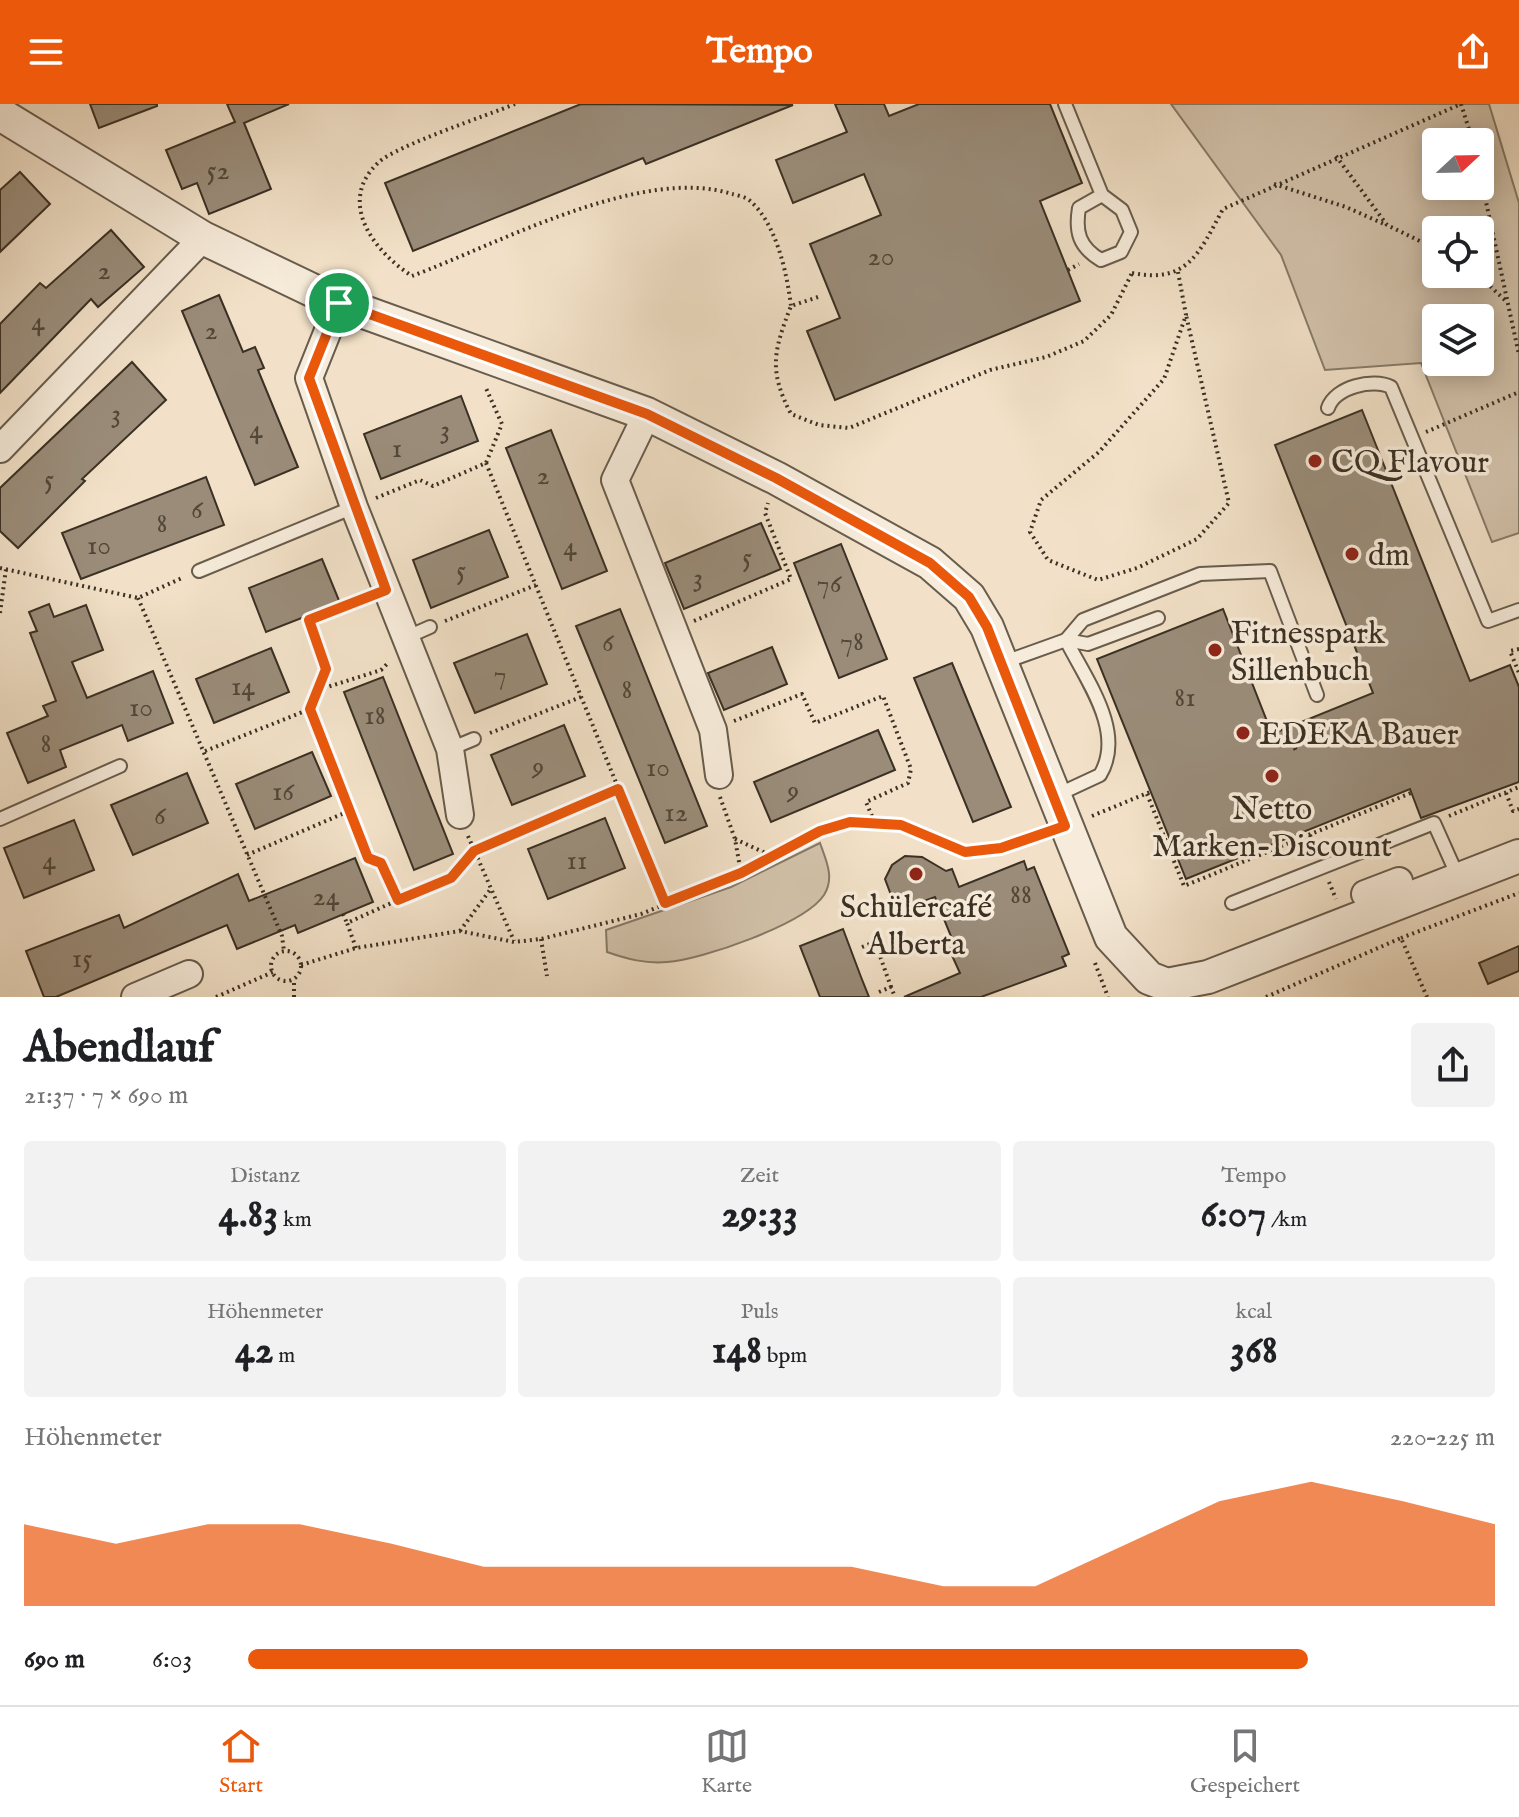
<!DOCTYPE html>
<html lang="de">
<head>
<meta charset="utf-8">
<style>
	body { margin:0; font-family:"IM FELL English",serif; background:#f2f2f2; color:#202124; height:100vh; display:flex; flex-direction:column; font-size:30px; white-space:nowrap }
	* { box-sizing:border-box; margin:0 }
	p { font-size:26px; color:#757577 }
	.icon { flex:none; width:44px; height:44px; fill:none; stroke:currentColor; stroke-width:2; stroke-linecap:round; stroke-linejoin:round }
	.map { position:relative; height:893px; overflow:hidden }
	.side { display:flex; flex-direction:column; background:#fff; flex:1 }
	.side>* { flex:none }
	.needle { width:52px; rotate:68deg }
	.controls { position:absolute; left:1422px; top:24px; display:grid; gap:16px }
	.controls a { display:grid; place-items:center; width:72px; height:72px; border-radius:8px; background:#fff; box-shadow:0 4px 20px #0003; font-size:40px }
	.pin { position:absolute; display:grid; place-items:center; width:68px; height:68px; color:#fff; margin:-34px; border:4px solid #fff; border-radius:50%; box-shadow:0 2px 8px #0007 }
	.round { display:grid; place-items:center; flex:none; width:84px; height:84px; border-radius:8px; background:#f2f2f2 }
	.overview { display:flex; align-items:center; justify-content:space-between; height:136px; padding:0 24px }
	h1 { font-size:44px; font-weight:800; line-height:60px }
	.figures { display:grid; grid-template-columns:repeat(3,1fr); gap:12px; height:136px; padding:8px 24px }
	.figures div { display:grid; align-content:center; border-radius:8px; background:#f2f2f2; text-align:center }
	.figures b { font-size:40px; font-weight:800 }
	.figures small { font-size:22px; font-weight:400 }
	.figures p { font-size:22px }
	.chart { height:224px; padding:16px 24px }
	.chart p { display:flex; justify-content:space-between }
	.chart svg { width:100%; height:144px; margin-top:8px; fill:#ea580c; opacity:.7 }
	ul { padding:0 24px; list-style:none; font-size:26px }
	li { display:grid; grid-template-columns:128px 96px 1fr; align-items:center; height:60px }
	li i { height:20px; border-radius:10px; background:#ea580c }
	header { display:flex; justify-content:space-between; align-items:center; height:104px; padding:0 24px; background:#ea580c; color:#fff; font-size:36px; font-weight:800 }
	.tabs { display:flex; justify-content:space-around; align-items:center; height:112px; border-top:2px solid #e0e0e0; background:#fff; font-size:22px; color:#757577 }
	.tabs a { display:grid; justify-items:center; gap:4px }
	.tabs .selected { color:#ea580c }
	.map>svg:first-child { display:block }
	.green { fill:#d3c3ac; stroke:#867a68; stroke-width:2; fill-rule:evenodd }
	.building { fill:#9a8c79; stroke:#3a3023; stroke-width:2 }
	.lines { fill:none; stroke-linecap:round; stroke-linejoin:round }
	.service-casing { stroke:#685c4c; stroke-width:16 }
	.minor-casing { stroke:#685c4c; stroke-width:30 }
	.tertiary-casing { stroke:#685c4c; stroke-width:36 }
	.path { stroke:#3a3023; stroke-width:4; stroke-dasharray:2 4; stroke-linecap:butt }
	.service { stroke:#f7ecdb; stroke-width:12 }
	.minor { stroke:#f7ecdb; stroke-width:26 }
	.tertiary { stroke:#f7ecdb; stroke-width:32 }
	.route-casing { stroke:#fff; stroke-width:16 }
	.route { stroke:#ea580c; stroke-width:10 }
	.poi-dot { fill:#8f2418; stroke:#f7ecdb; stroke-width:3 }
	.labels { text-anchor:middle; stroke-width:7; stroke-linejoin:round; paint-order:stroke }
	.number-label { font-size:28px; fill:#524738 }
	.poi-label { font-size:32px; fill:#3a3023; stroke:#f7ecdb; text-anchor:start }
</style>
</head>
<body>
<header><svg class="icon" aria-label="menu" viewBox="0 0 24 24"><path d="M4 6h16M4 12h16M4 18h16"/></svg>Tempo<svg class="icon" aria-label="share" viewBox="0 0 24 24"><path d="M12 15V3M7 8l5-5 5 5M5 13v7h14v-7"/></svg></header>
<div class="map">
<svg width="1519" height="893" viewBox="0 0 1519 893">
	<rect width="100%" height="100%" fill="#f2e1c8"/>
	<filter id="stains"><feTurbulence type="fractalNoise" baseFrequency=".0025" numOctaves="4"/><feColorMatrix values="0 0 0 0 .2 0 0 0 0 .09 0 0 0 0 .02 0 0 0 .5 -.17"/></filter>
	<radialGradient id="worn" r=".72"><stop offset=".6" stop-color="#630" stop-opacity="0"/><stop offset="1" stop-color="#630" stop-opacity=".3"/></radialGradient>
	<!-- green -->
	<g class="green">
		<path d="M1171,0h318l30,99v330l-27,9 -71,-179 -96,7 -44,-115zM1480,38v44h-44v-44zM1480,126v44h-44v-44zM1480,214v44h-44v-44z"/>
		<path d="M820,739c6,17 15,35 4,52 -19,29 -123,65 -157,67 -21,2 -40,-3 -60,-10l-1,-22 125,-43z"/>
	</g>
	<!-- building -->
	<g class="building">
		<polygon points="90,0 157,0 157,2 99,24"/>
		<polygon points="227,0 289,0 244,19 271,85 209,110 197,79 182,85 166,46 235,18"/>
		<polygon points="581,0 793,1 646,60 643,54 413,147 385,79"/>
		<polygon points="835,0 884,0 889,12 919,0 1050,0 1082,79 1040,97 1080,197 835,296 807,227 840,214 810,140 881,111 864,70 793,99 776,56 847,28"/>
		<polygon points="20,68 50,100 0,148 0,86"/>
		<polygon points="111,126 144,163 98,203 91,195 0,289 0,220 40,179 46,184"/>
		<polygon points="219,191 243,248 255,243 264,264 258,266 298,363 255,381 182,207"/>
		<polygon points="132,258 166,296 82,375 85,377 18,444 0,427 0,384"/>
		<polygon points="461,292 478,337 381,375 364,330"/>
		<polygon points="1362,306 1470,577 1510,561 1519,583 1519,678 1421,714 1410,685 1186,775 1097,555 1223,505 1272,630 1373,589 1275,341"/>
		<polygon points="551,326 607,467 562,485 506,344"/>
		<polygon points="206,373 224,421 81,475 62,429"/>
		<polygon points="761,419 781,465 684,505 665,459"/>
		<polygon points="489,426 508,473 431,504 413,456"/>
		<polygon points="841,440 887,555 839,574 794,459"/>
		<polygon points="322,455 340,499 266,528 249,484"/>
		<polygon points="49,500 54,513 86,501 103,546 72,558 87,594 153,567 173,619 128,637 122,621 60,646 66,663 28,679 7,629 48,612 43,602 56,597 30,529 37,527 29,508"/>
		<polygon points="620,505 707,722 665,739 576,522"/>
		<polygon points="527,530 547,580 475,609 454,559"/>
		<polygon points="772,543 787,580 724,606 708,569"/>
		<polygon points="271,544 289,588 214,619 196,575"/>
		<polygon points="952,559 1011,703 973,718 914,574"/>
		<polygon points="383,573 453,750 414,766 344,588"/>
		<polygon points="564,621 585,672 512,701 491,651"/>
		<polygon points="878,626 895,666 771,718 754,678"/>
		<polygon points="312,648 331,692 255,725 236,680"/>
		<polygon points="187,669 208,719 133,751 111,701"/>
		<polygon points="605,714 625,764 548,795 528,745"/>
		<polygon points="74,716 94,766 24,794 4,744"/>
		<polygon points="905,752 922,753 946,767 952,765 959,783 1024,757 1027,766 1034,763 1069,850 1062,853 1066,862 981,893 904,893 960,869 949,845 955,842 935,793 897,807 885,775 892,761"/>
		<polygon points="355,754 373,798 298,829 295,821 237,845 227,821 56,893 44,893 26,847 119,811 124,824 238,770 249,797"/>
		<polygon points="843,825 861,873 869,893 820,893 800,842"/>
		<polygon points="1519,842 1519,867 1488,880 1479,859"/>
	</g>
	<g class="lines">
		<defs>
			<g id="service">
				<path d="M1065,0l37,91 20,15 9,22 -10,20 -20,8c-22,-13 -26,-28 -22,-52l23,-13"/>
				<path d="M1328,304c7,-21 45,-30 63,-21l97,234 31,-11"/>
				<polyline points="199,467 354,403"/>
				<polyline points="405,534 430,523"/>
				<polyline points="1002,559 1066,536 1088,540 1158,514"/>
				<polyline points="450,645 474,635"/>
				<path d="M1057,691l43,-20c26,-43 -14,-95 -34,-135l17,-20 117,-46 70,-3 47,124"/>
				<polyline points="0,715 120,662"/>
				<polyline points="1232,799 1434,719 1459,775"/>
			</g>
			<g id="minor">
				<polyline points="339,199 309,274 354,403 450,645 460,711"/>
				<polyline points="647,310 615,376 713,626 719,671"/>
				<polyline points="0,345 203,134"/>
				<polyline points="1365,790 1399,777"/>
				<polyline points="135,893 189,870"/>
			</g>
			<polyline id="tertiary" points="0,10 203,134 339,199 647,310 776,374 930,459 969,493 987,523 1111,833 1149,874 1167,881 1208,873 1519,752"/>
		</defs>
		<!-- service casing -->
		<use href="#service" class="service-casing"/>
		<!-- minor casing -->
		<use href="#minor" class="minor-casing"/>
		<!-- tertiary casing -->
		<use href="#tertiary" class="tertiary-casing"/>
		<!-- path -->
		<g class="path">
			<path d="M515,0c-27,11 -119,42 -136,58 -43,39 -6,89 33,114 86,-32 230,-111 320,-82 5,1 13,3 17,6 27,22 38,73 42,106"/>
			<polyline points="1461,0 1473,38"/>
			<polyline points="1336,52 1387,121 1436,145"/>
			<polyline points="1480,70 1519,251"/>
			<polyline points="1274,80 1346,103 1384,120"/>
			<polyline points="1068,166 1079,160"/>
			<polyline points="1178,168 1186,211 1164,275 1099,348 1041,396 1030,428 1048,456 1098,476 1137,464 1197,435 1229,399 1186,211"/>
			<path d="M1132,169c56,11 67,-20 91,-64l238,-105"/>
			<polyline points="1477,170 1507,198"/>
			<path d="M818,193l-27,9c-17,44 -23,64 0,108l28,11 30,3 141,-58 56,-13 38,-16 27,-26 21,-42"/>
			<polyline points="1426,328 1519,288"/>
			<polyline points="486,359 665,799"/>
			<polyline points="1386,367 1406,359"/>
			<polyline points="376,394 420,376 433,382 486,359 502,320 485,282"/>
			<polyline points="0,464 138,494 182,474"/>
			<polyline points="138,494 282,832 284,847"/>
			<polyline points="0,509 6,465"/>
			<polyline points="445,517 536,481"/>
			<polyline points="694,517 791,475 765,409 768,399"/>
			<polyline points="1519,545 1510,547 1519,569"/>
			<polyline points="318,586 381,566 389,558"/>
			<polyline points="734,617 802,590 815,619 883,592 911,665 908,679 866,698 874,717"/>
			<polyline points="490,629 581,593"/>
			<polyline points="1290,633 1296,647"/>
			<polyline points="205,647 310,605"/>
			<polyline points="1506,689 1513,707 1519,705"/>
			<polyline points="1147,690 1184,782 1411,689"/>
			<polyline points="720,693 735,735 741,769"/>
			<polyline points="1092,712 1150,688"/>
			<polyline points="1449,712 1519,683"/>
			<polyline points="1310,731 1316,747"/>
			<polyline points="468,732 514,837"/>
			<polyline points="735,735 772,752"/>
			<polyline points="247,751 349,707"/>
			<polyline points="1329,778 1336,795"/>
			<polyline points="398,796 451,774 474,747 618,685"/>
			<polyline points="343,810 347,819"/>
			<polyline points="460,827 490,786"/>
			<polyline points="1401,834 1519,789"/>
			<polyline points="541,835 547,872"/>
			<polyline points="862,843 875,838 891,883"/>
			<polyline points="356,844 347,819 398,796 381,759 368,754 310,605 326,565 309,516 366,493"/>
			<circle cx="286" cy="862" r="15"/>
			<polyline points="1095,859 1108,893"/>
			<polyline points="301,861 356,844 460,827 514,838 541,835 641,810 741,769 820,727 850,718 901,721 965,748 1001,744 1042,731"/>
			<polyline points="879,888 891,883 895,893"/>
			<polyline points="216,893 273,868"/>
			<polyline points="294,893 294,876"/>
			<polyline points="1266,893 1401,834 1427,893"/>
		</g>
		<!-- service -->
		<use href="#service" class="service"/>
		<!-- minor -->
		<use href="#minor" class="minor"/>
		<!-- tertiary -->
		<use href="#tertiary" class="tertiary"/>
	</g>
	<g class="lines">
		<defs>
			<polygon id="route" points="339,199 647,310 776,374 930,459 969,493 987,523 1065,722 1001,744 965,748 901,721 850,718 820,727 741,769 665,799 618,685 474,747 451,774 398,796 381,759 368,754 310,605 326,565 309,516 386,486 309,274"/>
		</defs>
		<!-- route casing -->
		<use href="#route" class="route-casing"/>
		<!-- route -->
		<use href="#route" class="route"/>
	</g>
	<!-- markers -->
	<g class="poi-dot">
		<circle cx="1315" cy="357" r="8"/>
		<circle cx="1352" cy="450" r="8"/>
		<circle cx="1215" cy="546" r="8"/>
		<circle cx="1243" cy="629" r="8"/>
		<circle cx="1272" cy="672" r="8"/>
		<circle cx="916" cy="770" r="8"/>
	</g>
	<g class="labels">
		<!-- number labels -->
		<g class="number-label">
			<text x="218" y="75">52</text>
			<text x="881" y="161">20</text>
			<text x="104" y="175">2</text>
			<text x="38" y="226">4</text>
			<text x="211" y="235">2</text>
			<text x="116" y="318">3</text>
			<text x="256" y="334">4</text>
			<text x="445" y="334">3</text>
			<text x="397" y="353">1</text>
			<text x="543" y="380">2</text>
			<text x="49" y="384">5</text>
			<text x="197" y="414">6</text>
			<text x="162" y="428">8</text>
			<text x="99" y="450">10</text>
			<text x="570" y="451">4</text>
			<text x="747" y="462">5</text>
			<text x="461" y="475">5</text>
			<text x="698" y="482">3</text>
			<text x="829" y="488">76</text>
			<text x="852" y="546">78</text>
			<text x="608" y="547">6</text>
			<text x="500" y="579">7</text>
			<text x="243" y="591">14</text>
			<text x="627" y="594">8</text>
			<text x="1185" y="602">81</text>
			<text x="141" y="612">10</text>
			<text x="375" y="620">18</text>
			<text x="46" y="648">8</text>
			<text x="538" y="671">9</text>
			<text x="658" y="672">10</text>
			<text x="793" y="695">9</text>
			<text x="283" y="696">16</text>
			<text x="676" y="717">12</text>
			<text x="160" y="720">6</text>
			<text x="49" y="765">4</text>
			<text x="577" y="765">11</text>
			<text x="1021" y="799">88</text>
			<text x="326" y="801">24</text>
			<text x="82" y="863">15</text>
		</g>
		<!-- poi labels -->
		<g class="poi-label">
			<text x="1331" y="368">CQ Flavour</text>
			<text x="1368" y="461">dm</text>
			<text x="1231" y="539">Fitnesspark<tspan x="1231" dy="37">Sillenbuch</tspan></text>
			<text x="1259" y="640">EDEKA Bauer</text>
			<text x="1272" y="715" text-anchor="middle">Netto<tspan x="1272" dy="37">Marken-Discount</tspan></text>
			<text x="916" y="813" text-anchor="middle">Schülercafé<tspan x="916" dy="37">Alberta</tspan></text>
		</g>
	</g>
	<rect width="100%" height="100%" filter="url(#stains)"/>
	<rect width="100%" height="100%" fill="url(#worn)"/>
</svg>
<div class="controls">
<a><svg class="needle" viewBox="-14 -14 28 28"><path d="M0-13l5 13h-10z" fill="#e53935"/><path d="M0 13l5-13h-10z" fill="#757577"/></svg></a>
<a><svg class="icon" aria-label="locate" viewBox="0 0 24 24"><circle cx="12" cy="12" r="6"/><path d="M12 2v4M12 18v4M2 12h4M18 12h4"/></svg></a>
<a><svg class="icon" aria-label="layers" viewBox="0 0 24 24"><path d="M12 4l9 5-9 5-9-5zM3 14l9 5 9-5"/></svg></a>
</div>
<div class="pin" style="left:339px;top:199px;background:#1e9e55"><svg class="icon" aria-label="arrive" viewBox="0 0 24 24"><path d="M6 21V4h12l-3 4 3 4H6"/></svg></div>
</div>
<section class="side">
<div class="overview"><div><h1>Abendlauf</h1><p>21:37 · 7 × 690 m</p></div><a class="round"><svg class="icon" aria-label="share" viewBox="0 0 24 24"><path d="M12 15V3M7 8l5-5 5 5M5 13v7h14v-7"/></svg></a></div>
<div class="figures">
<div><p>Distanz</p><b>4.83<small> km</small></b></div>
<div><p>Zeit</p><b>29:33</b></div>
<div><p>Tempo</p><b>6:07<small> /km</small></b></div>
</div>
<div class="figures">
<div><p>Höhenmeter</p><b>42<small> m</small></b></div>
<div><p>Puls</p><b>148<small> bpm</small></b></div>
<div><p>kcal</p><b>368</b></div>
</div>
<div class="chart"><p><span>Höhenmeter</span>220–225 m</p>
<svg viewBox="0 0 160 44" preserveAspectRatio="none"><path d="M0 44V19L10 25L20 19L30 19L40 25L50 32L60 32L70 32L80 32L90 32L100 38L110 38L120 25L130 12L140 6L150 12L160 19V44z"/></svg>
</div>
<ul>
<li><b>690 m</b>6:03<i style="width:85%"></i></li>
</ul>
</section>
<nav class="tabs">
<a class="selected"><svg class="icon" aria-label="home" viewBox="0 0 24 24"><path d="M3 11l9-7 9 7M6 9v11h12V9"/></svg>Start</a>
<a><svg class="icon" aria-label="map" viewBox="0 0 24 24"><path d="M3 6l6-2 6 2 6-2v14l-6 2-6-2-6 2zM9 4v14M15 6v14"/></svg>Karte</a>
<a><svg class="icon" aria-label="saved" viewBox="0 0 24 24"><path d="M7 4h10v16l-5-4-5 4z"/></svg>Gespeichert</a>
</nav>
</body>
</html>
